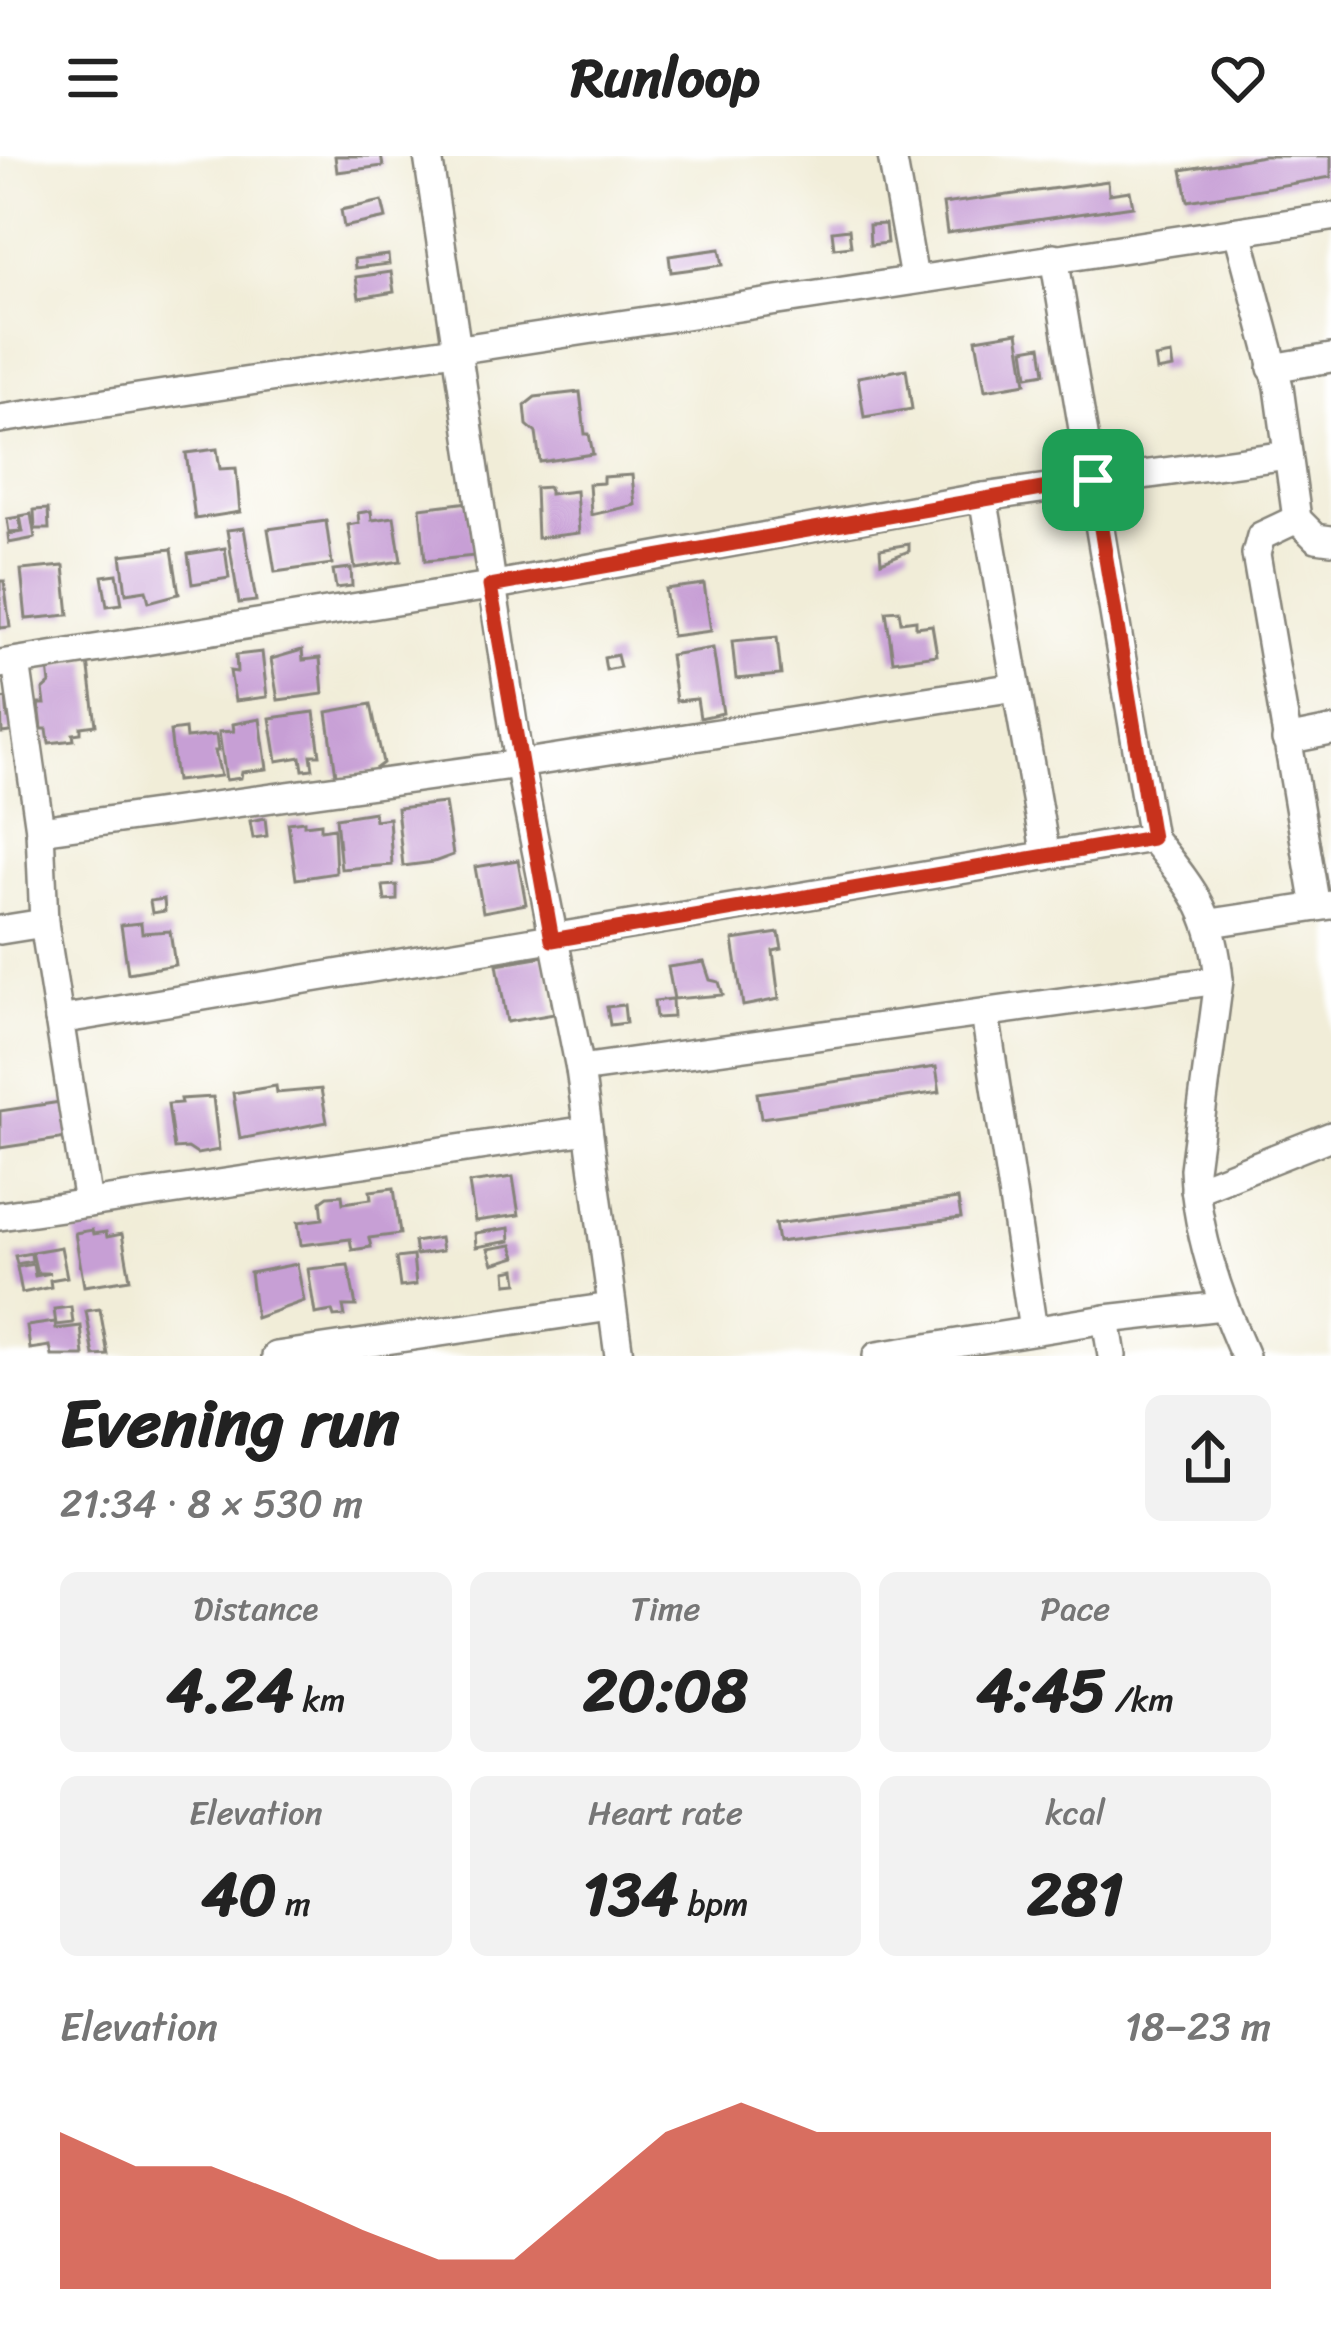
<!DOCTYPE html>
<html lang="en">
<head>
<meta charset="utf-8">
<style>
	body { margin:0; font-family:Sriracha,sans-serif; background:#f2f2f2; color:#222; height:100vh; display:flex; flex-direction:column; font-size:45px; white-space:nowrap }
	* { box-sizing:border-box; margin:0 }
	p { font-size:39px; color:#767676 }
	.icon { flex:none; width:66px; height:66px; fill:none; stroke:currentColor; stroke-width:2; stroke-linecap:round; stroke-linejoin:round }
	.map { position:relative; height:1200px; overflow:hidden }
	.panel { display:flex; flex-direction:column; background:#fff; flex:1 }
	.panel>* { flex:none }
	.pin { position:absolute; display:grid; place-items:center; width:102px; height:102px; color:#fff; margin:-51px; border-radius:24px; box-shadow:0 6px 18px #0006 }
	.round { display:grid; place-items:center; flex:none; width:126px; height:126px; border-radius:18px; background:#f2f2f2 }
	.headline { display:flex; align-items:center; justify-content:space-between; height:204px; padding:0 60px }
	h1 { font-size:66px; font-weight:700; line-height:90px }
	.stats { display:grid; grid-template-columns:repeat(3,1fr); gap:18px; height:204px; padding:12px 60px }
	.stats div { display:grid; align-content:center; border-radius:18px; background:#f2f2f2; text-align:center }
	.stats b { font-size:60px; font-weight:700 }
	.stats small { font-size:33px; font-weight:400 }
	.stats p { font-size:33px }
	.chart { height:336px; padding:24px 60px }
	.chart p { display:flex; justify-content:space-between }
	.chart svg { width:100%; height:216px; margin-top:12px; fill:#c8321e; opacity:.7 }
	header { display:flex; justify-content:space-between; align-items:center; height:156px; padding:0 60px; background:#fff; font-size:54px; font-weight:700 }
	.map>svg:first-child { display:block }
	.building { fill:#c79fd5 }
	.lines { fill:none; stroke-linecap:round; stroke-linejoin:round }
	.minor-casing { stroke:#86847a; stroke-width:32 }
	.minor { stroke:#fff; stroke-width:27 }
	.route-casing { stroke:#fff; stroke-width:24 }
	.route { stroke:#c8321e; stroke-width:15 }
</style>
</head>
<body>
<header><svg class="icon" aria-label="menu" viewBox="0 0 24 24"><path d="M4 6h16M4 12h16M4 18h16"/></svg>Runloop<svg class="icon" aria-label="heart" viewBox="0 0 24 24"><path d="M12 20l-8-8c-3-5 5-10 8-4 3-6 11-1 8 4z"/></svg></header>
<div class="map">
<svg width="1331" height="1200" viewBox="0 0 1331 1200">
	<rect width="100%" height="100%" fill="#fff"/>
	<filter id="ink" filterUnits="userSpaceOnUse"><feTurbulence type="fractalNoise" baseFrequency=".00833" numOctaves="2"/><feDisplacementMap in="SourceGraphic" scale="24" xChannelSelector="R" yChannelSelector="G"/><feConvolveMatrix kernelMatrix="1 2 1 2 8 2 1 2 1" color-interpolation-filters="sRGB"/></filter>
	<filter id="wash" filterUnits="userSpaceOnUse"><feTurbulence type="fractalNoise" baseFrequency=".004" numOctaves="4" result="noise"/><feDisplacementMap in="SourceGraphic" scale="48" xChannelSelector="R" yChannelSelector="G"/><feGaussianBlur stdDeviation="2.7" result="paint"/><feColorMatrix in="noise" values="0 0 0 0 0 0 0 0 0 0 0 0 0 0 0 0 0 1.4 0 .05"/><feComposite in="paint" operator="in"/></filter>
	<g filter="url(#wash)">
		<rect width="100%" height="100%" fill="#f1edd8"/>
		<g id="blocks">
			<!-- building -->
			<g class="building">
				<polygon points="335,0 381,0 383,10 337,16"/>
				<polygon points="1263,0 1331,0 1331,21 1188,45 1182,14"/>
				<polygon points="1108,25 1109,38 1130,35 1133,50 947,77 943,48"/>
				<polygon points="382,45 386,62 344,71 341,54"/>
				<polygon points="885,68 887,87 870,89 869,69"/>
				<polygon points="849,73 851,90 834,92 832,75"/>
				<polygon points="720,93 723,109 671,116 669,100"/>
				<polygon points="388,99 389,108 355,112 354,103"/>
				<polygon points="391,116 394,136 359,142 356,121"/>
				<polygon points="1018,176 1026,227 985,234 976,183"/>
				<polygon points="1041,190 1045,217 1028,220 1024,193"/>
				<polygon points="1171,199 1173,212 1157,215 1155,202"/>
				<polygon points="906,213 912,253 864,261 858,221"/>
				<polygon points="580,236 585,278 589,278 593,298 540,306 536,277 527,269 525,249 535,241"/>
				<polygon points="217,293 220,313 236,312 240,356 195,363 186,297"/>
				<polygon points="632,319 635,349 591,359 589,328 603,327 603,321"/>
				<polygon points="549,331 549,338 576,335 579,377 537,382 535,332"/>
				<polygon points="469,346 475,400 425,405 420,352"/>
				<polygon points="48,353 49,373 35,373 34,354"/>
				<polygon points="371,355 372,364 394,361 401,405 355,412 348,369 359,367 358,357"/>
				<polygon points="31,358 35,382 9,387 8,378 23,376 20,360"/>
				<polygon points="19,361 21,375 9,376 7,363"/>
				<polygon points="326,365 332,408 275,416 268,373"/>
				<polygon points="244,372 256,445 239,447 227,374"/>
				<polygon points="909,388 909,395 881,406 880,393"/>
				<polygon points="225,392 229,422 192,428 188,398"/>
				<polygon points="172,393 179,438 149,446 146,434 126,437 121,399"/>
				<polygon points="64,410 69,459 26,463 21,414"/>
				<polygon points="351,412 352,430 336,432 333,414"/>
				<polygon points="117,418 122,448 107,450 102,420"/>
				<polygon points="0,425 4,425 10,471 0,472"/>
				<polygon points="704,428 711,475 672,480 665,433"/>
				<polygon points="899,454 901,466 916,464 916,471 932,469 937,499 893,505 886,455"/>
				<polygon points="777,481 781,519 736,523 732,485"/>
				<polygon points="713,492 723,557 700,562 697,543 676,545 670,499"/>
				<polygon points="302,494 303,504 320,502 323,538 278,544 271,503"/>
				<polygon points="262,496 267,541 235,545 230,515 237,516 236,499"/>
				<polygon points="617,499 620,511 606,514 604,502"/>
				<polygon points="88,505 96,569 81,571 81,577 73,578 74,584 49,587 47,573 42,573 39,548 45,548 43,534 50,528 48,510"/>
				<polygon points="6,542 8,562 15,561 17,575 2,577 1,543"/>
				<polygon points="371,548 383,607 371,616 336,619 327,556"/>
				<polygon points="314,556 320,599 311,599 313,613 303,614 301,601 277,605 270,562"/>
				<polygon points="260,563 267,613 242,616 241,622 226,624 219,576 234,575 233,568"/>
				<polygon points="185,573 186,582 216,579 218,595 215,595 221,620 176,625 170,575"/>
				<polygon points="445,647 453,699 434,706 403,710 397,652"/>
				<polygon points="374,656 375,664 389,662 392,709 341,713 336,662"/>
				<polygon points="265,662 267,680 253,682 250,665"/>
				<polygon points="304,665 304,669 321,667 321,674 334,672 336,717 296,723 288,667"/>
				<polygon points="518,704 526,748 483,756 475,711"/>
				<polygon points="397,729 397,744 385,745 383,730"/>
				<polygon points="164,743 165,755 152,757 150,745"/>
				<polygon points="141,767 142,777 170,775 175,809 128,817 121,769"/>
				<polygon points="779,777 782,793 773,795 779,843 743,850 733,784"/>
				<polygon points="544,800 554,858 507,866 497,808"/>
				<polygon points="704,806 710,824 719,826 723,839 674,843 668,811"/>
				<polygon points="672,843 673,861 656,862 654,845"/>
				<polygon points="624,849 626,867 610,869 607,851"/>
				<polygon points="936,911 940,936 761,962 757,937"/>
				<polygon points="276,930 277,937 321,933 327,966 240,983 233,937"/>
				<polygon points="213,941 219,994 197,998 188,992 174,993 168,948 181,947 180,943"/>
				<polygon points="67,945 73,981 0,992 0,955"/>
				<polygon points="513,1021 519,1059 475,1065 469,1027"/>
				<polygon points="394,1032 400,1078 369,1082 371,1091 352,1094 350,1083 301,1089 298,1066 323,1063 321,1045 328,1040 342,1039 343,1047 371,1043 370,1035"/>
				<polygon points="958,1043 961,1062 778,1086 775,1068"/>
				<polygon points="509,1072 510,1085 476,1091 475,1077"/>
				<polygon points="92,1074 93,1078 106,1076 107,1081 122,1078 130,1123 84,1130 75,1077"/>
				<polygon points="440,1082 442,1095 416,1099 414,1086"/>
				<polygon points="512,1089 516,1101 493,1108 488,1093"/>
				<polygon points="61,1091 67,1121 50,1124 51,1131 22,1137 17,1111 33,1108 35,1120 51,1117 37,1117 32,1096"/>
				<polygon points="31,1097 32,1105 17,1108 15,1100"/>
				<polygon points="413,1100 416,1129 400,1131 396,1102"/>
				<polygon points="297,1108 304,1145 256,1162 250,1117"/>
				<polygon points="348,1109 356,1150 343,1150 345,1160 334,1161 332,1155 315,1158 308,1113"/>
				<polygon points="516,1113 518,1127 507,1128 506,1115"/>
				<polygon points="71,1151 73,1167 56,1169 54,1153"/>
				<polygon points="100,1153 108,1199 94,1200 86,1155"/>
				<polygon points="55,1166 56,1173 81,1170 84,1200 52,1200 50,1190 30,1193 27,1170"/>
			</g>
		</g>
	</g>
	<g filter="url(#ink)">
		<use href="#blocks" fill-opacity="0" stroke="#86847a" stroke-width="3"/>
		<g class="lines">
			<defs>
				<g id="minor">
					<polyline points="428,0 519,608 580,913 619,1200"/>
					<polyline points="892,0 914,122"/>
					<polyline points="1238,76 1279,231 1297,363 1316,382 1331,384"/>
					<path d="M1054,101l98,581c42,53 61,73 67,142l-25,189c2,64 25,129 51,187"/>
					<polyline points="1272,212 1331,202"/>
					<polyline points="0,263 1331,61"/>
					<polyline points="983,341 1046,700"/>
					<polyline points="1297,363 1261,380 1256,398 1316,751"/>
					<polyline points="16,506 40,674 44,767 88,1047"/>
					<polyline points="0,508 490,430 983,341 1288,299"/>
					<polyline points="1286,584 1331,575"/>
					<polyline points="40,674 519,608 1016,531"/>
					<polyline points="1211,767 1331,749"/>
					<polyline points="0,774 44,767"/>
					<polyline points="985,858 1033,1174"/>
					<polyline points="59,864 1152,682"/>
					<polyline points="580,913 1219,824"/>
					<polyline points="1195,1034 1331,980"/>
					<polyline points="0,1060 588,974"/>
					<polyline points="1106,1163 1112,1200"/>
					<polyline points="276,1200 611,1151"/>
					<polyline points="877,1200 1106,1163 1222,1150"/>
				</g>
			</defs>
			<!-- minor casing -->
			<use href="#minor" class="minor-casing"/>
			<!-- minor -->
			<use href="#minor" class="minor"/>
		</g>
	</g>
	<g class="lines" filter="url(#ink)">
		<defs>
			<polygon id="route" points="1093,324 1152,682 552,784 490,430"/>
		</defs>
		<!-- route casing -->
		<use href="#route" class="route-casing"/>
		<!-- route -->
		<use href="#route" class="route"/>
	</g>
</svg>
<div class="pin" style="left:1093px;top:324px;background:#1e9e55"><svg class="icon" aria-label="arrive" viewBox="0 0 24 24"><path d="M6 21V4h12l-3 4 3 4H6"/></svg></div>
</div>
<section class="panel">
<div class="headline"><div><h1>Evening run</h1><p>21:34 · 8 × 530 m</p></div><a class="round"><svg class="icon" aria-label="share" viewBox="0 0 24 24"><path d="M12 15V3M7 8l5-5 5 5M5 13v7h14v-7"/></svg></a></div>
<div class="stats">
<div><p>Distance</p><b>4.24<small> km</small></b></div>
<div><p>Time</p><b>20:08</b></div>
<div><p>Pace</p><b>4:45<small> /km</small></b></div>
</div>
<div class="stats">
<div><p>Elevation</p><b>40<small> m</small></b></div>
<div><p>Heart rate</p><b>134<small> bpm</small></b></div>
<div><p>kcal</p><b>281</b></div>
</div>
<div class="chart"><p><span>Elevation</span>18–23 m</p>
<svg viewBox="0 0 160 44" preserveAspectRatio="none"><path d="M0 44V12L10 19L20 19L30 25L40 32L50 38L60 38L70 25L80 12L90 6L100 12L110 12L120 12L130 12L140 12L150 12L160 12V44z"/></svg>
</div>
</section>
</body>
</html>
